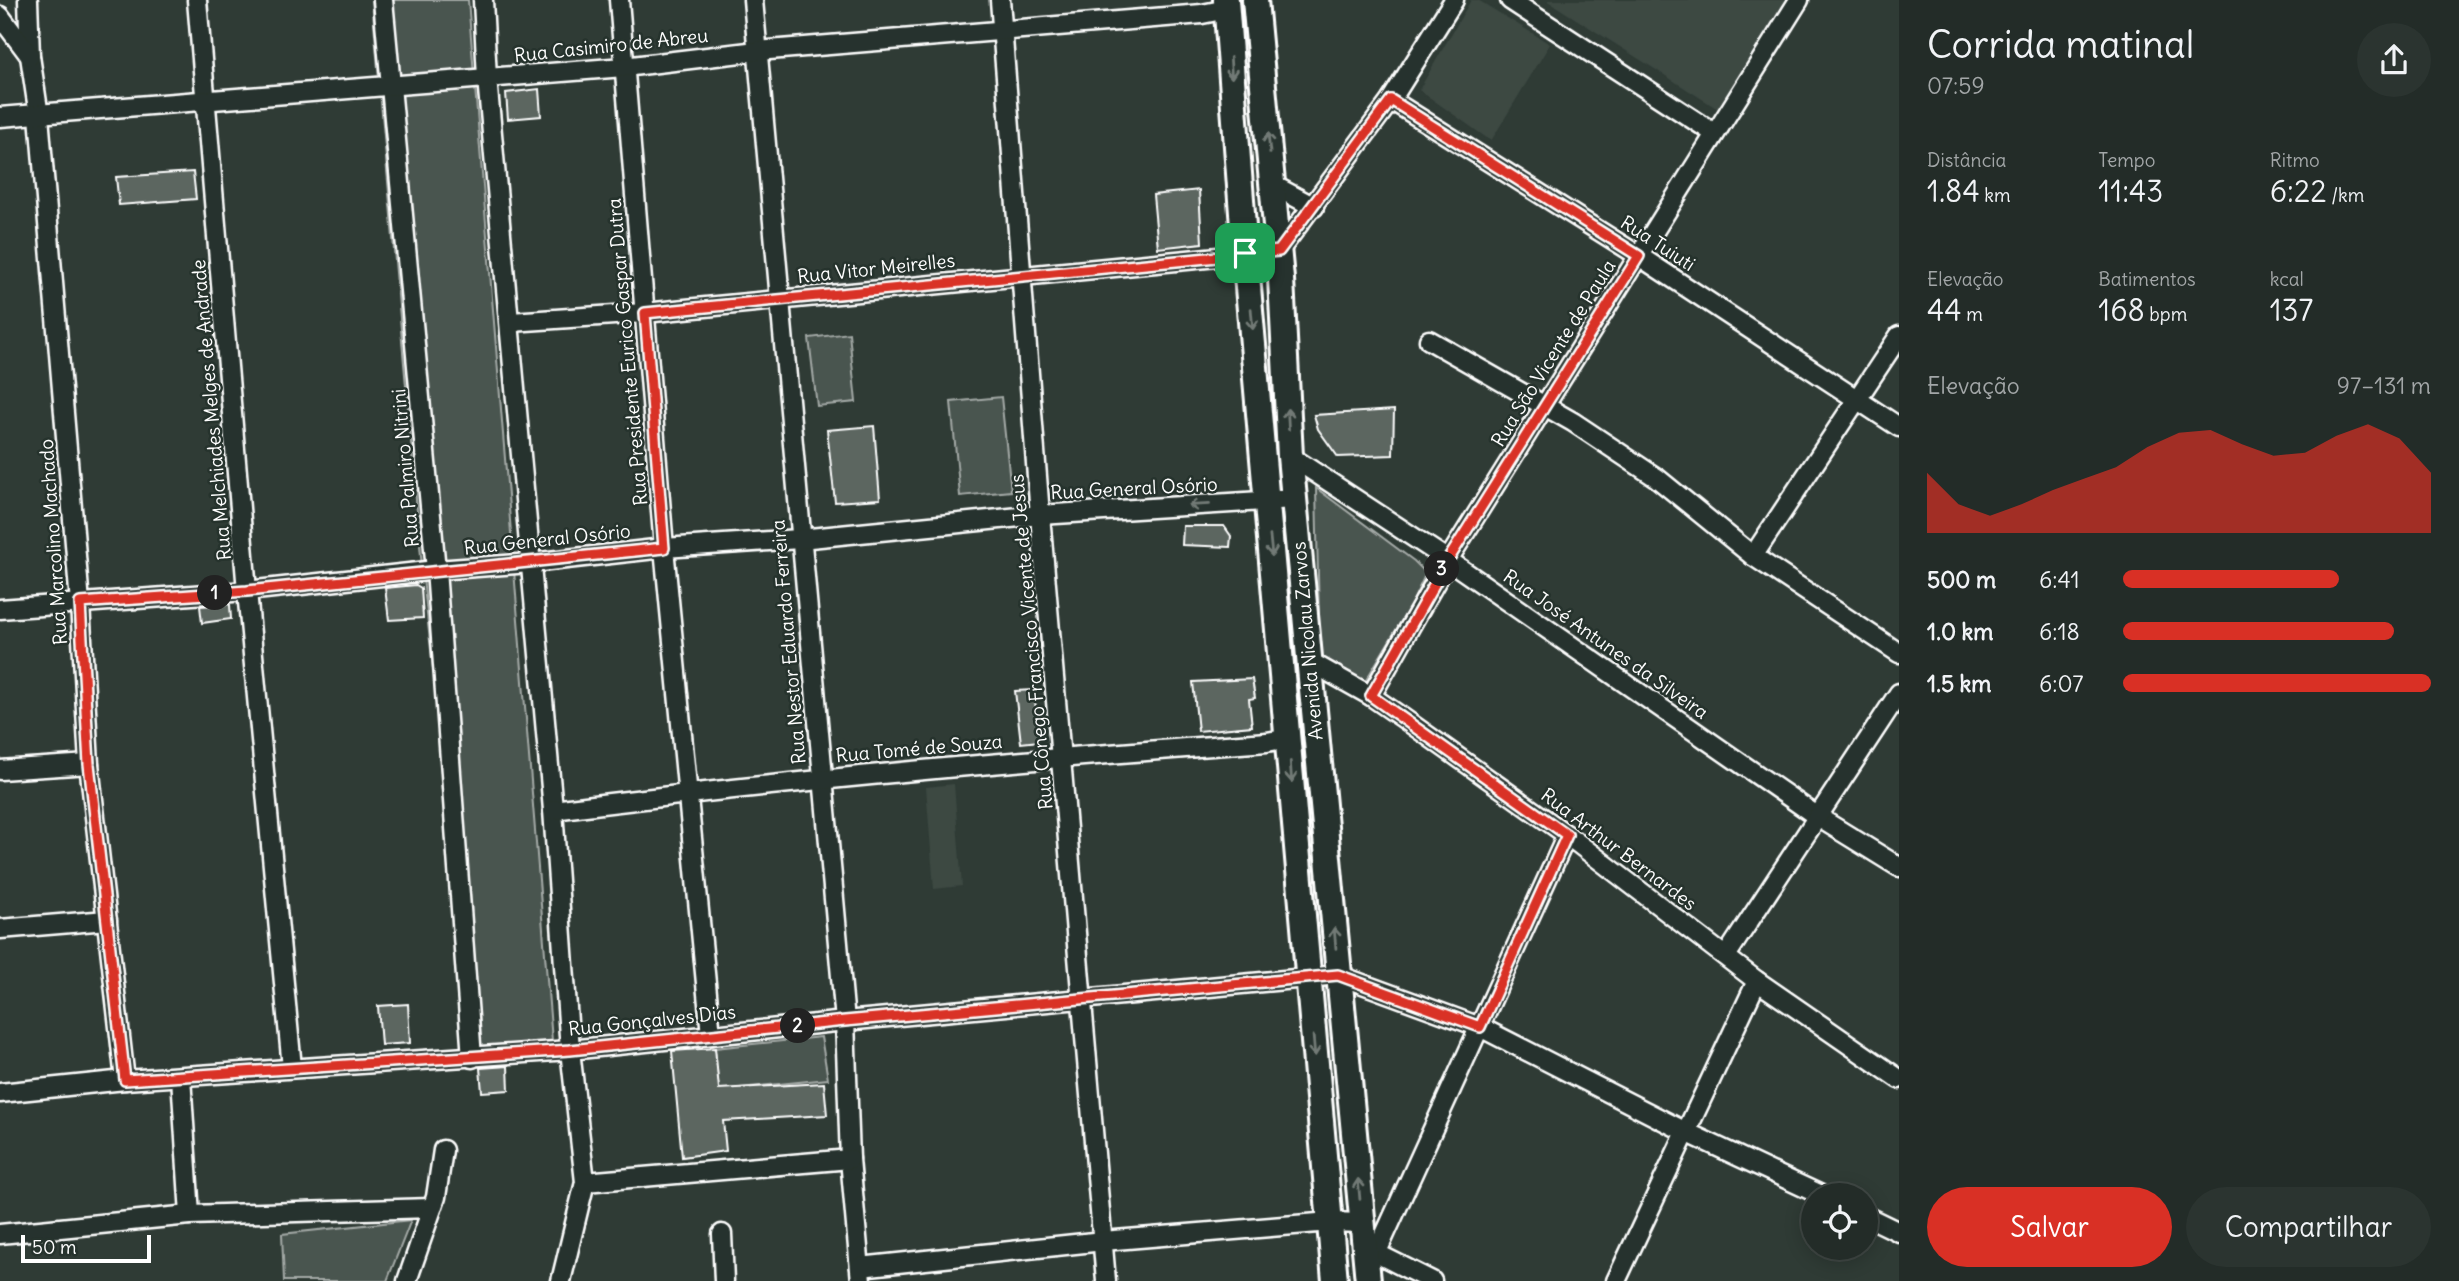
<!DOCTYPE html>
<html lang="pt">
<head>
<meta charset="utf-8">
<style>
	body { margin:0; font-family:Delius,sans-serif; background:#2b3430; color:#f1f3f6; height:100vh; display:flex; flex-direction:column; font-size:26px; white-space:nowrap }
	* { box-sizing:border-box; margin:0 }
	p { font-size:23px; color:#a3a7a8 }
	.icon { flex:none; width:38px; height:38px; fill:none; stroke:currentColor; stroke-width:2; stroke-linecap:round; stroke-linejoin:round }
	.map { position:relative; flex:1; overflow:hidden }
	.panel { display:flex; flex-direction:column; background:#232c28; width:560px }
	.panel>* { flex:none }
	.tools { position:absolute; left:1801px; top:1183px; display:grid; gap:14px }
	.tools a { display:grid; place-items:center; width:77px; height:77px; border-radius:50%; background:#232c28; box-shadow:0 4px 18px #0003,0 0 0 2px #404845; font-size:35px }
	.scale { position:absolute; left:21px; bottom:18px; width:130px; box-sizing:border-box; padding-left:7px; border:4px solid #fff; border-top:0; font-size:19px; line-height:24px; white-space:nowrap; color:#fff; -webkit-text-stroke:5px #26332d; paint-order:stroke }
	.pin { position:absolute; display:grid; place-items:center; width:60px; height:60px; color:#fff; margin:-30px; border-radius:14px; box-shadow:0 4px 10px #0006 }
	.km { position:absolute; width:35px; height:35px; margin:-18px; border-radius:50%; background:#222; color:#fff; font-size:19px; line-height:35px; text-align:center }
	.round { display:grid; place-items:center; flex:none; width:74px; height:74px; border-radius:37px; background:#2b3430 }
	.headline { display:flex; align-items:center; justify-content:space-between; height:119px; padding:0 28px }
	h1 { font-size:38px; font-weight:600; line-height:52px }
	.figures { display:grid; grid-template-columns:repeat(3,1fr); gap:10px; height:119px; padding:7px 28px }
	.figures div { display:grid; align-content:center }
	.figures b { font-size:30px; font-weight:600 }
	.figures small { font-size:19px; font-weight:400 }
	.figures p { font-size:19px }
	.chart { height:196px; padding:14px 28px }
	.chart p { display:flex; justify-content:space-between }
	.chart svg { width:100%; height:126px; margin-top:7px; fill:#d93025; opacity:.7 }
	.cta { display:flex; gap:14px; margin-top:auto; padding:14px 28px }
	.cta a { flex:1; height:80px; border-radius:42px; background:#d93025; color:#fff; font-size:28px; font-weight:600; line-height:80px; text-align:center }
	.cta a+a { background:#2b3430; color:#f1f3f6 }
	ul { padding:0 28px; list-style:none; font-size:23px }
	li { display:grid; grid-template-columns:112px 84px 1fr; align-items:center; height:52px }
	li i { height:18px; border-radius:9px; background:#d93025 }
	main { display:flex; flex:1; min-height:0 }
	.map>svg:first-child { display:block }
	.built { fill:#3c4842 }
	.green { fill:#4a544f; stroke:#a4aaa7; stroke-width:2 }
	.building { fill:#5b6661; stroke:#fff; stroke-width:2 }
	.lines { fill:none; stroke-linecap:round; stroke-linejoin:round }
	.minor-casing { stroke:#fff; stroke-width:23 }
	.secondary-casing { stroke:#fff; stroke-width:30 }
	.minor { stroke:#26332d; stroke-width:18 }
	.secondary { stroke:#26332d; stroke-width:24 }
	.oneway { stroke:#727a76 }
	.route-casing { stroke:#fff; stroke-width:14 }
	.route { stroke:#d93025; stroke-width:9 }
	.labels { text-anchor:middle; stroke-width:5; stroke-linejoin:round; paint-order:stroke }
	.street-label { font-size:19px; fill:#fff; stroke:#26332d }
</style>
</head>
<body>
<main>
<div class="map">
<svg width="1899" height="1281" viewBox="0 0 1899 1281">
	<rect width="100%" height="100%" fill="#2f3b35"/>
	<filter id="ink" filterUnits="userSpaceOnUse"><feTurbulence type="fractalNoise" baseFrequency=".0143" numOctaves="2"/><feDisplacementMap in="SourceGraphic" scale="14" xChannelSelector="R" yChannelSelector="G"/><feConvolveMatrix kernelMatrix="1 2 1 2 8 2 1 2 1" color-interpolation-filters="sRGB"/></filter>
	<g filter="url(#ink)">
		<!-- built -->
		<g class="built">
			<polygon points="1471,0 1478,0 1550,44 1491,141 1419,90"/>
			<polygon points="1546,0 1792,0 1721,111"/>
			<polygon points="954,784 962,886 934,889 926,787"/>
		</g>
		<!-- green -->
		<g class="green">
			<polygon points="372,0 468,0 552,1041 476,1049 423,579"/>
			<polygon points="849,333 856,402 817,406 809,338"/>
			<polygon points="1001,397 1011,491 960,496 951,402"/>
			<polygon points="1316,488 1414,561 1426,573 1412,603 1366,680 1358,684 1320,663"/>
			<polygon points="821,1037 828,1079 719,1090 715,1048"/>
			<polygon points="411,1220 387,1281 284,1281 282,1234"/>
		</g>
		<!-- building -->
		<g class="building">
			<polygon points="539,89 541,116 508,119 506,93"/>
			<polygon points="193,172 196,199 119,205 116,177"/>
			<polygon points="1199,190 1202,243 1158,248 1153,195"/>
			<polygon points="1394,410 1393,455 1338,457 1318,429 1314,415"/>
			<polygon points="874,426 880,499 835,502 827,430"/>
			<polygon points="1183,526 1224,526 1231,536 1230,547 1182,545"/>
			<polygon points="416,585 421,588 423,618 389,620 385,588"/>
			<polygon points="228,604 230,605 231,619 202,623 200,606"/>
			<polygon points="1252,679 1255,698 1249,699 1252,726 1198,731 1193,682"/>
			<polygon points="1034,690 1039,741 1021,743 1015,691"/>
			<polygon points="408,1004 410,1043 381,1045 378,1006"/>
			<polygon points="715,1048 719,1089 824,1083 827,1115 723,1121 726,1151 682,1157 672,1051"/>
			<polygon points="508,1066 509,1090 482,1092 480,1068"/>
		</g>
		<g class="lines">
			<defs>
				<g id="minor">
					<polyline points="28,0 30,56 39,116 80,603 89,764 125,1080"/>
					<polyline points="197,0 247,591 292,1068"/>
					<polyline points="383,0 436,570 472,1058"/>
					<polyline points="483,0 487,78 553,810 570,1050 585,1182 561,1281"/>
					<polyline points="619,0 664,548 711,1035"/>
					<polyline points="753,0 845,1021 850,1159 861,1281"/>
					<polyline points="1000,0 1040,515 1106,1281"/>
					<polyline points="1510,0 1714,133"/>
					<polyline points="0,16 30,56"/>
					<polyline points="1391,100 1639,256 1899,427"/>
					<polyline points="0,117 624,67 757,51 1202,14 1227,9"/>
					<polyline points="1273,185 1314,207"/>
					<polyline points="511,322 644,313 1279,251 1391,100 1454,0"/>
					<polyline points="1429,340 1573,422 1657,478 1753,556 1899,653"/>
					<polyline points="1290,456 1448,560 1818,817 1899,867"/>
					<polyline points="1753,556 1899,336"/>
					<polyline points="0,609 247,591 436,570 531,563 664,548 800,539 1040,515 1294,499"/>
					<polyline points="1309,661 1371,696 1403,718 1567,835 1757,981 1899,1079"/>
					<polyline points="1371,696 1448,560 1799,0"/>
					<polyline points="0,770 89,764"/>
					<path d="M553,810c238,-30 476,-51 714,-68l22,-4"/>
					<polyline points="0,929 107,920"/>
					<polyline points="1726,956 1899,693"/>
					<polyline points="181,1077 190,1215"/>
					<polyline points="0,1093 125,1080 570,1050 845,1021 1338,975 1480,1027 1686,1132 1821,1195"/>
					<polyline points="585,1182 850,1159"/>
					<polyline points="1866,1216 1899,1232"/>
					<polyline points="0,1234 190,1215 432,1208"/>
					<polyline points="722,1234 724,1281"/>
					<polyline points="1366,1248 1432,1281"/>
					<polyline points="1376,1254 1567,835"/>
					<polyline points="860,1267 1103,1241 1330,1222 1362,1223"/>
					<polyline points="407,1281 436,1197 443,1150"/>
					<polyline points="1616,1281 1757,981"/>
				</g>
				<g id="secondary">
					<polyline points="1226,0 1245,253 1335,1281"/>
					<polyline points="1255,0 1281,279 1290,456 1368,1281"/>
				</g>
			</defs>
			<!-- minor casing -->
			<use href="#minor" class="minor-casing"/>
			<!-- secondary casing -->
			<use href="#secondary" class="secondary-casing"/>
			<!-- minor -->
			<use href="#minor" class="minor"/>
			<!-- secondary -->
			<use href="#secondary" class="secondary"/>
		</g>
		<!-- one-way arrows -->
		<defs><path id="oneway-shaft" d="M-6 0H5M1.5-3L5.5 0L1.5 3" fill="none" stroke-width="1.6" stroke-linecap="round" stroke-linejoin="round" transform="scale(1.75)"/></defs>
		<g class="oneway">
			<use href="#oneway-shaft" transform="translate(1231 68) rotate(86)"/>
			<use href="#oneway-shaft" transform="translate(1269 143) rotate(-96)"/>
			<use href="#oneway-shaft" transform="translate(1252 319) rotate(85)"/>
			<use href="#oneway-shaft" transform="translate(1288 419) rotate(-93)"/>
			<use href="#oneway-shaft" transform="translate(1199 505) rotate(177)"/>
			<use href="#oneway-shaft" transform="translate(1271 546) rotate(84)"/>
			<use href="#oneway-shaft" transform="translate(1291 772) rotate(86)"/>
			<use href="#oneway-shaft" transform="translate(1335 938) rotate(-95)"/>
			<use href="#oneway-shaft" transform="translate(1314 1046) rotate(85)"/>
			<use href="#oneway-shaft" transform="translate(1359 1189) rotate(-95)"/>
		</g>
	</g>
	<g class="lines" filter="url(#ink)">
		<defs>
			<polygon id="route" points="1391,100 1639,256 1448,560 1371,696 1567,835 1480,1027 1338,975 845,1021 570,1050 125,1080 89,764 80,603 247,591 664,548 645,313 1279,251"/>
		</defs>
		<!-- route casing -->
		<use href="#route" class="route-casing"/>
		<!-- route -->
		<use href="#route" class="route"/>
	</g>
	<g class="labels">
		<!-- street labels -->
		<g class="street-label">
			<text transform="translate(611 45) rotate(-6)" y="7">Rua Casimiro de Abreu</text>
			<text transform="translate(1658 243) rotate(33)" y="7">Rua Tuiuti</text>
			<text transform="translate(876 268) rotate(-6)" y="7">Rua Vitor Meirelles</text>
			<text transform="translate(627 352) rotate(-95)" y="7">Rua Presidente Eurico Gaspar Dutra</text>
			<text transform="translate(1553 353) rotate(-58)" y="7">Rua São Vicente de Paula</text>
			<text transform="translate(211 410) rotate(-95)" y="7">Rua Melchiades Melges de Andrade</text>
			<text transform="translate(405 468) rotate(-95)" y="7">Rua Palmiro Nitrini</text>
			<text transform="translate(1134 488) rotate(-3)" y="7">Rua General Osório</text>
			<text transform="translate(547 539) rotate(-6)" y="7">Rua General Osório</text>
			<text transform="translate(53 542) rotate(-94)" y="7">Rua Marcolino Machado</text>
			<text transform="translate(1307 641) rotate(-95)" y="7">Avenida Nicolau Zarvos</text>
			<text transform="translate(788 642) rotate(-95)" y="7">Rua Nestor Eduardo Ferreira</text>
			<text transform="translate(1031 642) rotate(-95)" y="7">Rua Cônego Francisco Vicente de Jesus</text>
			<text transform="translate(1606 644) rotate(35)" y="7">Rua José Antunes da Silveira</text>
			<text transform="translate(919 748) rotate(-5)" y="7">Rua Tomé de Souza</text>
			<text transform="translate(1619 849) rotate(37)" y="7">Rua Arthur Bernardes</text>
			<text transform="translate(652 1020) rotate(-6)" y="7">Rua Gonçalves Dias</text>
		</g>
	</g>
</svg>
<div class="tools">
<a><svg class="icon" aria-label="locate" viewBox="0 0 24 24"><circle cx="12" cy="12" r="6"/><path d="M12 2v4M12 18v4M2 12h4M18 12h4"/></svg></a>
</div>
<div class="scale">50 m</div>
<div class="pin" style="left:1245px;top:253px;background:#1e9e55"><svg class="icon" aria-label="arrive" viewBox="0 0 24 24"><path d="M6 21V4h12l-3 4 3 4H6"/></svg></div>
<b class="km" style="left:215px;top:593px">1</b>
<b class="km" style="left:798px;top:1026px">2</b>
<b class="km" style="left:1442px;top:569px">3</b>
</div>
<section class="panel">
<div class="headline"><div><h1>Corrida matinal</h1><p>07:59</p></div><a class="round"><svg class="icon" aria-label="share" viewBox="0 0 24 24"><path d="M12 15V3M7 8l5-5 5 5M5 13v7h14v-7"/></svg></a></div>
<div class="figures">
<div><p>Distância</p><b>1.84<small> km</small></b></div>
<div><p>Tempo</p><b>11:43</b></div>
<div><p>Ritmo</p><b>6:22<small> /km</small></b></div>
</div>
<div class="figures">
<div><p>Elevação</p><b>44<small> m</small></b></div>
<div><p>Batimentos</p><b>168<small> bpm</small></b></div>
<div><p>kcal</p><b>137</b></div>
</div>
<div class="chart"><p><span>Elevação</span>97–131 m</p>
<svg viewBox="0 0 160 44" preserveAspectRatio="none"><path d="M0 44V23L10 34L20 38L30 34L40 29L50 25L60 21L70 14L80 9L90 8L100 13L110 17L120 16L130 10L140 6L150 11L160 23V44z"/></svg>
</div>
<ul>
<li><b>500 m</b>6:41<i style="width:70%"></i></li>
<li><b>1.0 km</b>6:18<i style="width:88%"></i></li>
<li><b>1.5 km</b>6:07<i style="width:100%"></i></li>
</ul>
<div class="cta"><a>Salvar</a><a>Compartilhar</a></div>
</section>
</main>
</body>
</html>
